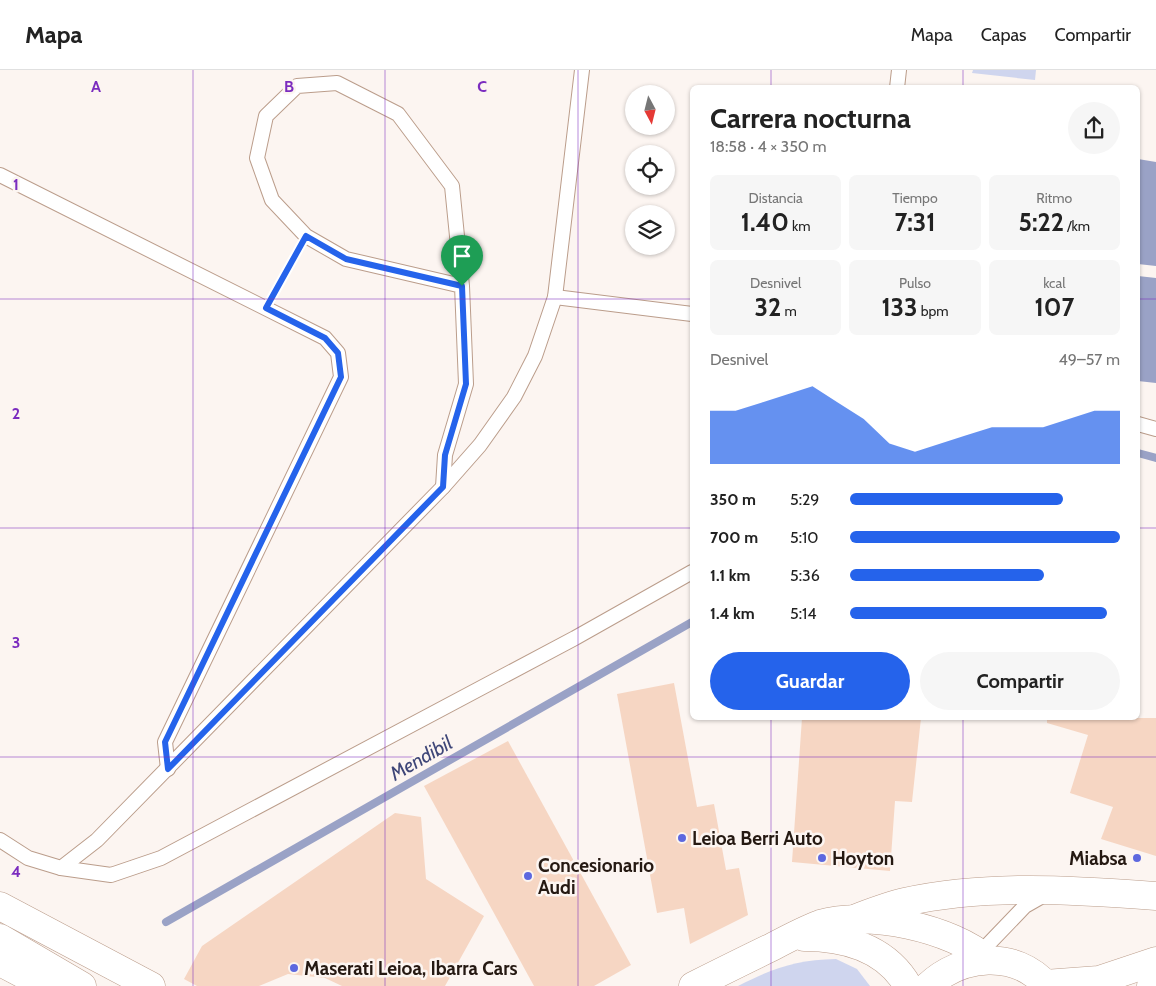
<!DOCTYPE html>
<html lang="es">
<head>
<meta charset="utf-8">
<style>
	body { margin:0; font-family:Cabin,sans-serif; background:#f6f6f6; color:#222; height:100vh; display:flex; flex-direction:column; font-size:19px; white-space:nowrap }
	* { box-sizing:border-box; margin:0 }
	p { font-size:16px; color:#767676 }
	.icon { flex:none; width:28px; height:28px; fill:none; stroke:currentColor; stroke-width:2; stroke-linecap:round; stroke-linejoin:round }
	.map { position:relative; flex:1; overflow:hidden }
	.panel { position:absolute; left:690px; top:15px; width:450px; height:635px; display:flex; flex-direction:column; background:#fff; border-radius:8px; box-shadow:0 1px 4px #0004 }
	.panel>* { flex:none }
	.needle { width:32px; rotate:173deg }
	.buttons { position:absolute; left:625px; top:15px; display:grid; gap:10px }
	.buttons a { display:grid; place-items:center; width:50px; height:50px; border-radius:50%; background:#fff; box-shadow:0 1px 4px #0004; font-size:25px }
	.pin { position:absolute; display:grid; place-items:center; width:42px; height:42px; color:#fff; margin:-51px -21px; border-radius:50% 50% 50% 0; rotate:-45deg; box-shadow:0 0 5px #0007 }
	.pin .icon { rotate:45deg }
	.round { display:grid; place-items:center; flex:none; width:52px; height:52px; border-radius:26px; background:#f6f6f6 }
	.summary { display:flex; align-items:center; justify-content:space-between; height:85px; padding:0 20px }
	h1 { font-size:28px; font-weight:700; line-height:38px }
	.stats { display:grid; grid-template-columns:repeat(3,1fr); gap:8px; height:85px; padding:5px 20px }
	.stats div { display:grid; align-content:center; border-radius:8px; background:#f6f6f6; text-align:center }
	.stats b { font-size:25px; font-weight:700 }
	.stats small { font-size:14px; font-weight:400 }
	.stats p { font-size:14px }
	.chart { height:140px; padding:10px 20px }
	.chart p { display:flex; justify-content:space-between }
	.chart svg { width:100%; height:90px; margin-top:5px; fill:#2563eb; opacity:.7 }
	.primary-button { display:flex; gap:10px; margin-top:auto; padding:10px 20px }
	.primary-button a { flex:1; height:58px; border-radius:30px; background:#2563eb; color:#fff; font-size:20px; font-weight:700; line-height:58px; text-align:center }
	.primary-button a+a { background:#f6f6f6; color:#222 }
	ul { padding:0 20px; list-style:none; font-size:16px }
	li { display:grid; grid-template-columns:80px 60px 1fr; align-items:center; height:38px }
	li i { height:12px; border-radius:6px; background:#2563eb }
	header { display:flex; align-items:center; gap:30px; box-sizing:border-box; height:70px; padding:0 25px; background:#fff; border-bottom:1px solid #e0e0e0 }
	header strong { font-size:24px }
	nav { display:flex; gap:28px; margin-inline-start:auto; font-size:18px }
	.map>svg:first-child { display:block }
	.green { fill:#cfd5ee }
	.water { fill:#9aa2c6 }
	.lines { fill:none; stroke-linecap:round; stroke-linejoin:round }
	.stream { stroke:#9aa2c6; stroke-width:8 }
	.building { fill:#f6d6c3 }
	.service-casing { stroke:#bb9d8b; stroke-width:16 }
	.minor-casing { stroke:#bb9d8b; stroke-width:29 }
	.tertiary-casing { stroke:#bb9d8b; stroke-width:29 }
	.primary-casing { stroke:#bb9d8b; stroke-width:29 }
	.trunk-casing { stroke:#bb9d8b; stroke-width:29 }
	.path { stroke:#aba29d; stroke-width:3; stroke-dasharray:5 2.5; stroke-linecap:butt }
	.service { stroke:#fff; stroke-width:14 }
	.minor { stroke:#fff; stroke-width:28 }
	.tertiary { stroke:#fff; stroke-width:28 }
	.primary { stroke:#fff; stroke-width:28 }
	.trunk { stroke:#fff; stroke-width:28 }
	.route-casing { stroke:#fff; stroke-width:10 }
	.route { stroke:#2563eb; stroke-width:6 }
	.grid { fill:none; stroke:#7b2cbf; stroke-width:1; stroke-opacity:0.55 }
	.poi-dot { fill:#5d68df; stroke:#fcf5f1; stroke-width:2 }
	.labels { text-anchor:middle; stroke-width:5; stroke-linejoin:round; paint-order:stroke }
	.poi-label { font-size:19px; font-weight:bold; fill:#251912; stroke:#fcf5f1; text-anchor:start }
	.water-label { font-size:20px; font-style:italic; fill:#3e4678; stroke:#fcf5f1 }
	.grid-label { font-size:16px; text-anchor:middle; font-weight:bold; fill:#7b2cbf; stroke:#fcf5f1; stroke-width:5; stroke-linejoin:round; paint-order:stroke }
</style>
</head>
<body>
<header>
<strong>Mapa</strong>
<nav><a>Mapa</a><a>Capas</a><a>Compartir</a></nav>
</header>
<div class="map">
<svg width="1156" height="916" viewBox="0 0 1156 916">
	<rect width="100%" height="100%" fill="#fcf5f1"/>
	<!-- green -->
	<g class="green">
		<polygon points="973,0 1036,0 1035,10 972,3"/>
		<path d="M836,889l21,10 13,17h-132c35,-18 58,-26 98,-27z"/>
	</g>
	<!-- water -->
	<g class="water">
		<polygon points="1138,89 1156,92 1156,196 1138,194"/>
		<polygon points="1138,206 1156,208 1156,313 1138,311"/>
	</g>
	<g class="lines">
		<!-- stream -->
		<g class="stream">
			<polyline points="1138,383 1156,388"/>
			<polyline points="166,852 692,552"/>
		</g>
	</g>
	<!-- building -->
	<g class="building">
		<polygon points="674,613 697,737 714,734 726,800 739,798 748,845 690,874 684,838 657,843 617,624"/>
		<polygon points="802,648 921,648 912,732 895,731 890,801 792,792"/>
		<polygon points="1047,648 1156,648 1156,786 1101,769 1113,737 1070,723 1088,665 1047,653"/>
		<polygon points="508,671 631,895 594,916 534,916 424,716"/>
		<polygon points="395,743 421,747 426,809 484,846 445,916 342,916 325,908 288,904 259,916 197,916 184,909 202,876"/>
	</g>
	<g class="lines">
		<defs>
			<g id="service">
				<polyline points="897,18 899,0"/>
				<polyline points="0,105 325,268 338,283 341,307 165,672 168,699"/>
				<polyline points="555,227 692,244"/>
				<polyline points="1138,354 1156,359"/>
				<polyline points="443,417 445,385 466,314 462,216 452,116 398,44 337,13 297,16 266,46 257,88 272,130 306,166 346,189 462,216"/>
				<polyline points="0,770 28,788 61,798 97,770 443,417 480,375 514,327 535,286 555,227 582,0"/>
				<polyline points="61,798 111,805 161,788 575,568 692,502"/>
				<polyline points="977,886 1025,836 1046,824"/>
			</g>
			<path id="minor" d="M854,849c16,-6 33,-13 51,-17 82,-18 168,-12 251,-6"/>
			<g id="tertiary">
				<polyline points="1045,914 1099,910 1156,891"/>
				<path d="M928,916c33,-31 87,-37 119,0"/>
				<polyline points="1151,916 1156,913"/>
			</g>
			<g id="primary">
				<polyline points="0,836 151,916"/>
				<path d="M804,867c42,0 82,11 104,49"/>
				<path d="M693,916c26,-13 52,-26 79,-39 15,-8 32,-17 48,-23 47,-14 132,4 168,36"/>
			</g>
			<g id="trunk">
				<polyline points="0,868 82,916"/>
				<polyline points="0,892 46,916"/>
			</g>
		</defs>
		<!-- service casing -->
		<use href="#service" class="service-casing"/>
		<!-- minor casing -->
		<use href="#minor" class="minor-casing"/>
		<!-- tertiary casing -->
		<use href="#tertiary" class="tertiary-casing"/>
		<!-- primary casing -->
		<use href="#primary" class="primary-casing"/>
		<!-- trunk casing -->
		<use href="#trunk" class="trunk-casing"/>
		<!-- path -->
		<polyline class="path" points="276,220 296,184"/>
		<!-- service -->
		<use href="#service" class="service"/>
		<!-- minor -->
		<use href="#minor" class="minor"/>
		<!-- tertiary -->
		<use href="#tertiary" class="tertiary"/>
		<!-- primary -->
		<use href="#primary" class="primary"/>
		<!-- trunk -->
		<use href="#trunk" class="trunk"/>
	</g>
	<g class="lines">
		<defs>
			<polygon id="route" points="306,166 346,189 462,216 466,314 445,385 443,417 168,699 165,672 341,307 338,283 325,268 266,238"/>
		</defs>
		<!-- route casing -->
		<use href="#route" class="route-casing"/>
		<!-- route -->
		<use href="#route" class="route"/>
	</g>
	<!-- grid -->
	<path class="grid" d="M193,0v916M385,0v916M578,0v916M771,0v18M963,0v18M0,229h692M1138,229h18M0,458h692M1138,458h18M771,648v268M963,648v268M0,687h1156"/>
	<!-- markers -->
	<g class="poi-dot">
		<circle cx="682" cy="768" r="5"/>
		<circle cx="822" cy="788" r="5"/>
		<circle cx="1137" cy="788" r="5"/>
		<circle cx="528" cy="806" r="5"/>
		<circle cx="294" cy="898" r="5"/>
	</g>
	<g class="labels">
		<!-- poi labels -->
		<g class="poi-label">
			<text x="692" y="775">Leioa Berri Auto</text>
			<text x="832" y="795">Hoyton</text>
			<text x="1127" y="795" text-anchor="end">Miabsa</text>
			<text x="538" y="802">Concesionario<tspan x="538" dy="22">Audi</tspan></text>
			<text x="304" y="905">Maserati Leioa, Ibarra Cars</text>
		</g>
		<!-- water labels -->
		<g class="water-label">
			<text transform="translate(421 688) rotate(-30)" y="7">Mendibil</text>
		</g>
	</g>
	<g class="grid-label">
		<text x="96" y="22">A</text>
		<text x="289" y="22">B</text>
		<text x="482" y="22">C</text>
		<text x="16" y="120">1</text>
		<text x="16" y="349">2</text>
		<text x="16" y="578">3</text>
		<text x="16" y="807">4</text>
	</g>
</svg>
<div class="buttons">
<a><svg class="needle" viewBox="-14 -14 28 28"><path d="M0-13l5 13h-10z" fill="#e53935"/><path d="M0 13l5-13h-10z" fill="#767676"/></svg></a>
<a><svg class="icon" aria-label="locate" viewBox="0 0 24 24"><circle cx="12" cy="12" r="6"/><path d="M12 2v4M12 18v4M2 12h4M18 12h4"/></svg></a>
<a><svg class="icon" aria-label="layers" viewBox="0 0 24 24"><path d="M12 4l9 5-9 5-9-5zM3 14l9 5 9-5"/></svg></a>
</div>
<div class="pin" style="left:462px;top:216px;background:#1e9e55"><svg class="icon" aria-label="arrive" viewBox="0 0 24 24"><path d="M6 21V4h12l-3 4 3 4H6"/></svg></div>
<section class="panel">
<div class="summary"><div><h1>Carrera nocturna</h1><p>18:58 · 4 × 350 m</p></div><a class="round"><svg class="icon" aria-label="share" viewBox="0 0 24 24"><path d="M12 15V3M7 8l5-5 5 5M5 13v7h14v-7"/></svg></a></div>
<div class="stats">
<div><p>Distancia</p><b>1.40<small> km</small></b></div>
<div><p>Tiempo</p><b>7:31</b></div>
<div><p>Ritmo</p><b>5:22<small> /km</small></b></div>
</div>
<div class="stats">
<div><p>Desnivel</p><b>32<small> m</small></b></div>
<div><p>Pulso</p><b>133<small> bpm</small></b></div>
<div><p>kcal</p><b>107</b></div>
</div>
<div class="chart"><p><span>Desnivel</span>49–57 m</p>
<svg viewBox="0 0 160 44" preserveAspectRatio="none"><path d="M0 44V18L10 18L20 14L30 10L40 6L50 14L60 22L70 34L80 38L90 34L100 30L110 26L120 26L130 26L140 22L150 18L160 18V44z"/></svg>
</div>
<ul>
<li><b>350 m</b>5:29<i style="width:79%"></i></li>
<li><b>700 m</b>5:10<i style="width:100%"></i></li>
<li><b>1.1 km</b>5:36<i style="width:72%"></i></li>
<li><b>1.4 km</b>5:14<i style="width:95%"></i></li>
</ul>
<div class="primary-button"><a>Guardar</a><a>Compartir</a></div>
</section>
</div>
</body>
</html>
